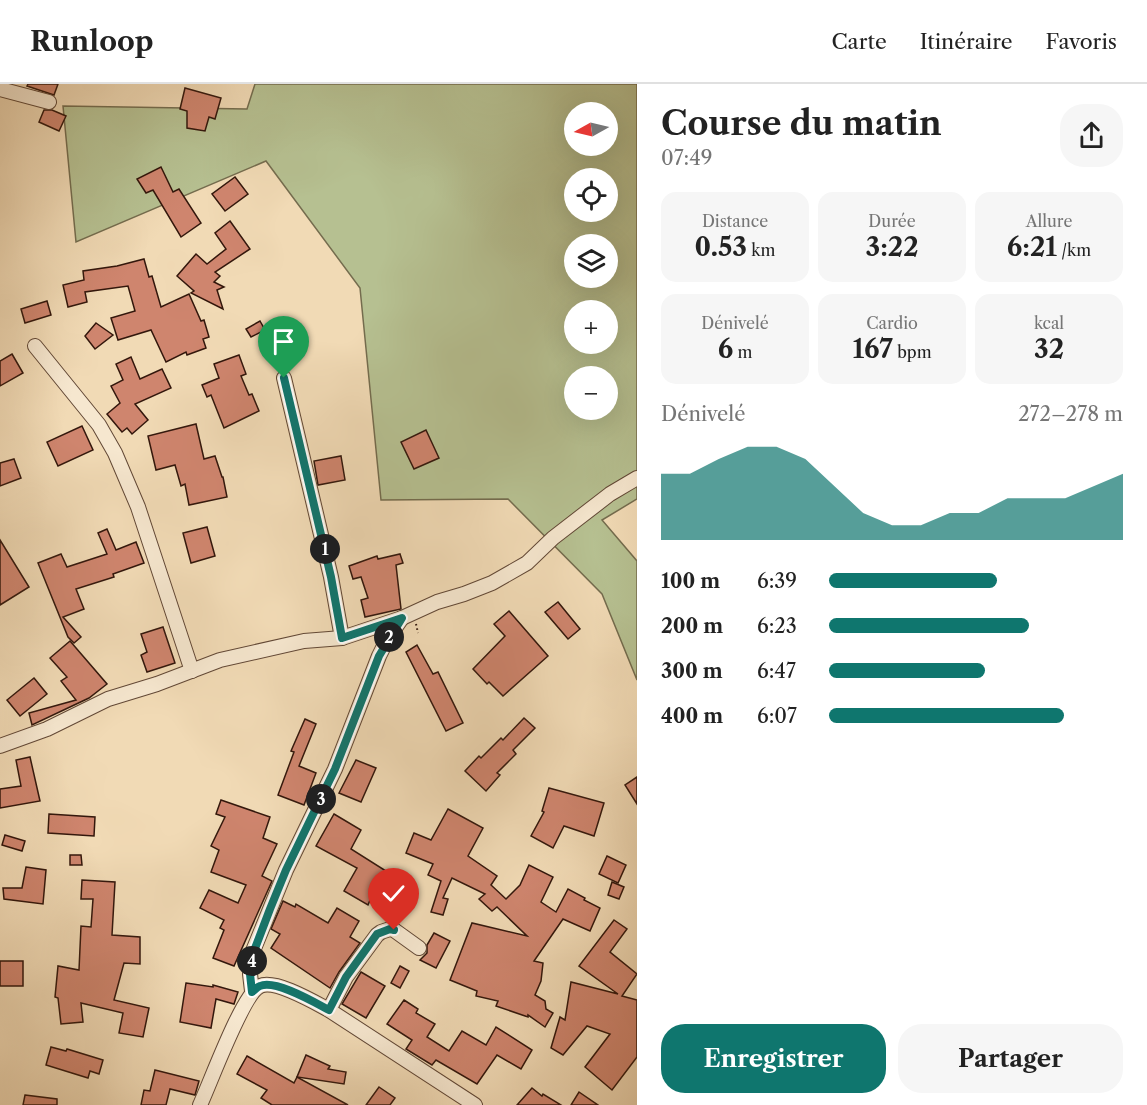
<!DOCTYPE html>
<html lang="fr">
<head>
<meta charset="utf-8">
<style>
	body { margin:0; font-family:"Libre Caslon Text",serif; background:#f6f6f6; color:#222; height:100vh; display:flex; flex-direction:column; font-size:22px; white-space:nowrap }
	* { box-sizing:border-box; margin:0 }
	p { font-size:20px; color:#767676 }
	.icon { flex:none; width:33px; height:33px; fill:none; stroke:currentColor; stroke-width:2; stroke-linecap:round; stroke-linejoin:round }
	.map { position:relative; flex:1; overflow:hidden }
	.side { display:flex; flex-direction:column; background:#fff; width:510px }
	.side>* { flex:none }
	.needle { width:39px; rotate:262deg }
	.controls { position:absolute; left:564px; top:18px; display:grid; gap:12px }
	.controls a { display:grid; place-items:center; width:54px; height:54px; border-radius:50%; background:#fff; box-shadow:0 6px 24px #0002; font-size:30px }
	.pin { position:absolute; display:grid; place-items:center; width:51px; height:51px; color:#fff; margin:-62px -26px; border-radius:50% 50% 50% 0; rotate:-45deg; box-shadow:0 0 6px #0007 }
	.pin .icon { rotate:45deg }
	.km { position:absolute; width:30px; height:30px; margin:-15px; border-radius:50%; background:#222; color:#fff; font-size:16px; line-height:30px; text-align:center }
	.round { display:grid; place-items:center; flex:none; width:63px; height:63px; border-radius:24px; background:#f6f6f6 }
	.summary { display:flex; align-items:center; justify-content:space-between; height:102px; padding:0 24px }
	h1 { font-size:33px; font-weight:700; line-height:45px }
	.metrics { display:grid; grid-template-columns:repeat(3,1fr); gap:9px; height:102px; padding:6px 24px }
	.metrics div { display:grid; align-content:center; border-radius:15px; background:#f6f6f6; text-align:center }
	.metrics b { font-size:26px; font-weight:700 }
	.metrics small { font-size:16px; font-weight:400 }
	.metrics p { font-size:16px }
	.chart { height:168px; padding:12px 24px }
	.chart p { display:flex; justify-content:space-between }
	.chart svg { width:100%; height:108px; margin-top:6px; fill:#0f766e; opacity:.7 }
	.cta { display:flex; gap:12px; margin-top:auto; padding:12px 24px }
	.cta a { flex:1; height:69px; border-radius:24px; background:#0f766e; color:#fff; font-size:24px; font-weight:700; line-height:69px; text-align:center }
	.cta a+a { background:#f6f6f6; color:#222 }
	ul { padding:0 24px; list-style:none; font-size:20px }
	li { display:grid; grid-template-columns:96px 72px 1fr; align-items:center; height:45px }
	li i { height:15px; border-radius:8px; background:#0f766e }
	header { display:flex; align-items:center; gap:36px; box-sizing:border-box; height:84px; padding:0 30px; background:#fff; border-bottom:2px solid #e0e0e0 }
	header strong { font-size:28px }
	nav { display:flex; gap:33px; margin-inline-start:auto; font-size:21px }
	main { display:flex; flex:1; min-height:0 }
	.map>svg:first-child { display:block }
	.green { fill:#b6c091; stroke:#746c4e; stroke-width:1.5; fill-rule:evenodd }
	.building { fill:#cf856e; stroke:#33170c; stroke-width:1.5 }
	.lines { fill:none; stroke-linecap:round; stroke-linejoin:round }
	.minor-casing { stroke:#624836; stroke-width:16 }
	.path { stroke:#33170c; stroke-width:2; stroke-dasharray:1.5 3; stroke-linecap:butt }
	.minor { stroke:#f6e7cf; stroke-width:14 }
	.route-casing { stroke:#fff; stroke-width:12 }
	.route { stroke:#0f766e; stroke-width:8 }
</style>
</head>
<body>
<header>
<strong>Runloop</strong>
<nav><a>Carte</a><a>Itinéraire</a><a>Favoris</a></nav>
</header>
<main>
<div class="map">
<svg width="637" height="1021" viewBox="0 0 637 1021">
	<rect width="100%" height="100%" fill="#f1dab5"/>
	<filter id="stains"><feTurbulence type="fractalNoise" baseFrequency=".00333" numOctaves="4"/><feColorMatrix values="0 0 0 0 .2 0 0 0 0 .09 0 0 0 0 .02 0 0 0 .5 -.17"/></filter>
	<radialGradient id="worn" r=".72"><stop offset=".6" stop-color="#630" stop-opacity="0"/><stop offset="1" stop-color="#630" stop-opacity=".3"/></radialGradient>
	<!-- green -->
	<path class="green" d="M255,0h382v415l-35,21 35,41v119l-35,-86 -94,-95 -127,1 -21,-212 -94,-127 -190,81 -13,-136 184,3zM574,28h34v34h-34zM574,94h34v34h-34zM574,160h34v34h-34zM574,226h34v34h-34zM574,292h34v34h-34z"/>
	<!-- building -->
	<g class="building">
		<polygon points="28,0 58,0 54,11 27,2"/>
		<polygon points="185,4 221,14 215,35 209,33 205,47 187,44 187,27 180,25"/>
		<polygon points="44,26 52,26 66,32 59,47 39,38"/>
		<polygon points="161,83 173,108 179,105 201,139 181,153 153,106 146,109 137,95"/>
		<polygon points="235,93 248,110 225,127 212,110"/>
		<polygon points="230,137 250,165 215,188 220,192 214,198 224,203 217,206 223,225 191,209 194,207 177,192 196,170 207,180 226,165 215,149"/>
		<polygon points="144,175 149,193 152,192 161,223 189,210 201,237 204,236 209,253 203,255 206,264 187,271 186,268 166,278 151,246 118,256 111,234 135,227 128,202 85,208 87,218 68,223 63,201 84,196 83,187 117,182"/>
		<polygon points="47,217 51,231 25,239 21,225"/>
		<polygon points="283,235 296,255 275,269 262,248"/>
		<polygon points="260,237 265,246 251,253 246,245"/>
		<polygon points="96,239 113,251 95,265 85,252"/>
		<polygon points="12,270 23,289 0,302 0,277"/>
		<polygon points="239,271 246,290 241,292 249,311 252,310 259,327 224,344 211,311 207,313 202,301 219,294 214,280"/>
		<polygon points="131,273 140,295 162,285 171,304 135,320 148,336 132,350 127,344 122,348 107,330 120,319 111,302 123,296 116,280"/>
		<polygon points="196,340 204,375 215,372 222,393 223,393 227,413 189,421 185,400 181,402 175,381 156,386 148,352"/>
		<polygon points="82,342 93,366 58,382 47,358"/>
		<polygon points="426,346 439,374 414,385 401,358"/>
		<polygon points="341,372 345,396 318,401 314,377"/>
		<polygon points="14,375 21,394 0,402 0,379"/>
		<polygon points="207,443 215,472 191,479 183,449"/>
		<polygon points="107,445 116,466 136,458 144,479 113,490 114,493 76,505 84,525 63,533 81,553 74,559 68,553 38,479 61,470 67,483 107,470 98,449"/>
		<polygon points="0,456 29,503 0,521"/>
		<polygon points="400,470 403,479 396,481 401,525 365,533 361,516 368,514 361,493 353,495 349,482 377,472 378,475"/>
		<polygon points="558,518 580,545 568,555 545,528"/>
		<polygon points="509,527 548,572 503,612 489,598 487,600 473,585 505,552 494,540"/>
		<polygon points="163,543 175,579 147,588 141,571 147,568 141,550"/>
		<polygon points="70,557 107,600 89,614 32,641 29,629 76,616 61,597 67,593 50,574"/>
		<polygon points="417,561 433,590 438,588 463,639 446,647 406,568"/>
		<polygon points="34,594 47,610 20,632 7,616"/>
		<polygon points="524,634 535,644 513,666 516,670 497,689 500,691 486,707 465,687 479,672 481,674 501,654 503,656"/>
		<polygon points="305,635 316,640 299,682 316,689 304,721 278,711 294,668 291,667"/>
		<polygon points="30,673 40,717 0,724 0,705 21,702 16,676"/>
		<polygon points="356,676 376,684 361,718 339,709"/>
		<polygon points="637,693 637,720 625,701"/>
		<polygon points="549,704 604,719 594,752 564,742 553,764 531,752 544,728 542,727"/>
		<polygon points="221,716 270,733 263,754 277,760 262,792 272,797 234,882 213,874 224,846 220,844 224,836 200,824 209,806 238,819 246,801 211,788 219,766 211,762 225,733 216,730"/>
		<polygon points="448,725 483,744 468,772 497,792 491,801 506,815 520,801 529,781 553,793 541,818 556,828 568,805 585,814 584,816 600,824 590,847 563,835 534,877 543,879 541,897 535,911 545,917 546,925 553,929 545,943 528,931 528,933 496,922 498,917 476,912 477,907 450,896 472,839 527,852 497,823 492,827 479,815 485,810 452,794 443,814 448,815 443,831 431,828 441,797 428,791 433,780 406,769 414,749 431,756"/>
		<polygon points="49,730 95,733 94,752 48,749"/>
		<polygon points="334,730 361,746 351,765 386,787 375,804 368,821 344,807 357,784 316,762"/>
		<polygon points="5,751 25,757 22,767 2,761"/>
		<polygon points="70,771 81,771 82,781 70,781"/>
		<polygon points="607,772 626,781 618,799 599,790"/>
		<polygon points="26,783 46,786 43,820 4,815 3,804 22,804"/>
		<polygon points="82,796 115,798 112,851 140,853 140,880 124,879 114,916 149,924 143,953 119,949 123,929 81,919 83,938 61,940 58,914 55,913 58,882 79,886 81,842 91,843 93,815 81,815"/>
		<polygon points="612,798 624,803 619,815 608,811"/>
		<polygon points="283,817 295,823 296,820 328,839 337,824 359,837 350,853 360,859 339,888 330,904 271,864 280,850 271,845"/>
		<polygon points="614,836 627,845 610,868 637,890 622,912 637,916 637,973 612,1006 585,983 610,950 587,942 563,971 551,964 560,933 565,936 571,898 618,910 579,882"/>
		<polygon points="434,849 450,857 436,884 420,876 427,869 427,861"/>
		<rect x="0" y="877" width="23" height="25"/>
		<polygon points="400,882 409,887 400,904 391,899"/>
		<polygon points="361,888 385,902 366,934 342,920"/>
		<polygon points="186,899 213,903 213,901 238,908 234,920 216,915 211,944 180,938"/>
		<polygon points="404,916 418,925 416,929 435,940 427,953 449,967 462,947 486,961 496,943 532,966 521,985 497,971 477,1000 436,976 432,981 406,965 412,956 387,940"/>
		<polygon points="51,963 66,967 67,965 103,976 99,990 90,987 88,994 46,981"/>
		<polygon points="306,971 330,982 328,985 346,988 344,1000 297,993"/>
		<polygon points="247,972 294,999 297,993 348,1021 272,1021 261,1014 267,1006 237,990"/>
		<polygon points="155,986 199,997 195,1011 170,1005 166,1021 141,1021 144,1006 150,1007"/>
		<polygon points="379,1003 395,1014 390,1021 366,1021"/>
		<polygon points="532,1004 542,1012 543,1010 561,1021 517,1021"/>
		<polygon points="579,1008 598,1021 571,1021"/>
		<polygon points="25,1011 57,1015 57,1021 23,1021"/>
	</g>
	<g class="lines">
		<defs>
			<g id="minor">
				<polyline points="0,5 49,18"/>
				<polyline points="35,262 99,341 115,369 138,423 192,587"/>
				<polyline points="284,294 331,493 342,554"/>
				<polyline points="0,662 47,645 108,615 157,600 220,576 304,557 342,554 402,534 437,518 464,510 492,499 527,479 553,454 610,410 637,394"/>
				<polyline points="252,907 250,890 253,867 286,786 335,685 379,572 388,554 402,534"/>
				<polyline points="329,926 346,893 377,851 381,848 390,845 394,846 419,864"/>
				<path d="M200,1021c10,-21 43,-112 60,-119 15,-7 54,16 69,24l146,95"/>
			</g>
		</defs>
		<!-- minor casing -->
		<use href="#minor" class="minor-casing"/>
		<!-- path -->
		<polyline class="path" points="416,540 418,549"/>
		<!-- minor -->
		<use href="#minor" class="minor"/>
	</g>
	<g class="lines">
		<defs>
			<path id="route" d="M284,294l47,199 11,61 60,-20 -23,38 -44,113 -49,101 -16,39 -16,42 -4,23 2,18c3,-2 5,-5 8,-6 15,-7 54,16 69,24l17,-33 31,-43 13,-5 4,1"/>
		</defs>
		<!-- route casing -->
		<use href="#route" class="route-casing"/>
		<!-- route -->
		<use href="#route" class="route"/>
	</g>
	<rect width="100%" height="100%" filter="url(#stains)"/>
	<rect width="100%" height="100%" fill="url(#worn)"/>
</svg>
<div class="controls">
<a><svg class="needle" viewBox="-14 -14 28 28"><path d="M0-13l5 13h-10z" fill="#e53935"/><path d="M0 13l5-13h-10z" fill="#767676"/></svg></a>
<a><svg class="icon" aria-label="locate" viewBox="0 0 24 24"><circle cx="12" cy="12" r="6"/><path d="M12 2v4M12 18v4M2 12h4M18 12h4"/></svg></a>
<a><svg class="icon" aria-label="layers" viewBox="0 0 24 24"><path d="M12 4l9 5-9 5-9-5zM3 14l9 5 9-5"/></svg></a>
<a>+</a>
<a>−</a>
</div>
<div class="pin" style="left:284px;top:294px;background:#1e9e55"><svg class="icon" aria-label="arrive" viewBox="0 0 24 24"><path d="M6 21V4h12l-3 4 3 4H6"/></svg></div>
<div class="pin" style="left:394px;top:846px;background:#d93025"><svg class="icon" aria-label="check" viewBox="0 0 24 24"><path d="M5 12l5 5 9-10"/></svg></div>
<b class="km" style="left:325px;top:465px">1</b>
<b class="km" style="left:389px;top:553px">2</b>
<b class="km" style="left:321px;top:715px">3</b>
<b class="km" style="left:252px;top:877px">4</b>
</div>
<section class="side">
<div class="summary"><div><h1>Course du matin</h1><p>07:49</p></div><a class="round"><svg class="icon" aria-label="share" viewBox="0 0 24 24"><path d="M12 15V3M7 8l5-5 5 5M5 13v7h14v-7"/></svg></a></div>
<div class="metrics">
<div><p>Distance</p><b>0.53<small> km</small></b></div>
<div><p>Durée</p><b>3:22</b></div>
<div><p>Allure</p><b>6:21<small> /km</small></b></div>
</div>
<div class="metrics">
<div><p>Dénivelé</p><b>6<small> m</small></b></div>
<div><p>Cardio</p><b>167<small> bpm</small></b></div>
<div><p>kcal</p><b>32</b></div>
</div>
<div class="chart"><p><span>Dénivelé</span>272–278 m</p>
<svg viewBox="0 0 160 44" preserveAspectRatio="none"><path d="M0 44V17L10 17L20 11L30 6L40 6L50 11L60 22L70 33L80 38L90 38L100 33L110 33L120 27L130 27L140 27L150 22L160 17V44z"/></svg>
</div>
<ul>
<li><b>100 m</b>6:39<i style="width:57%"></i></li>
<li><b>200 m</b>6:23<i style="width:68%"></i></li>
<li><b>300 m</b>6:47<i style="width:53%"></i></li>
<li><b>400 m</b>6:07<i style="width:80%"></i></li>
</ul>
<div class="cta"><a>Enregistrer</a><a>Partager</a></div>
</section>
</main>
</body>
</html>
